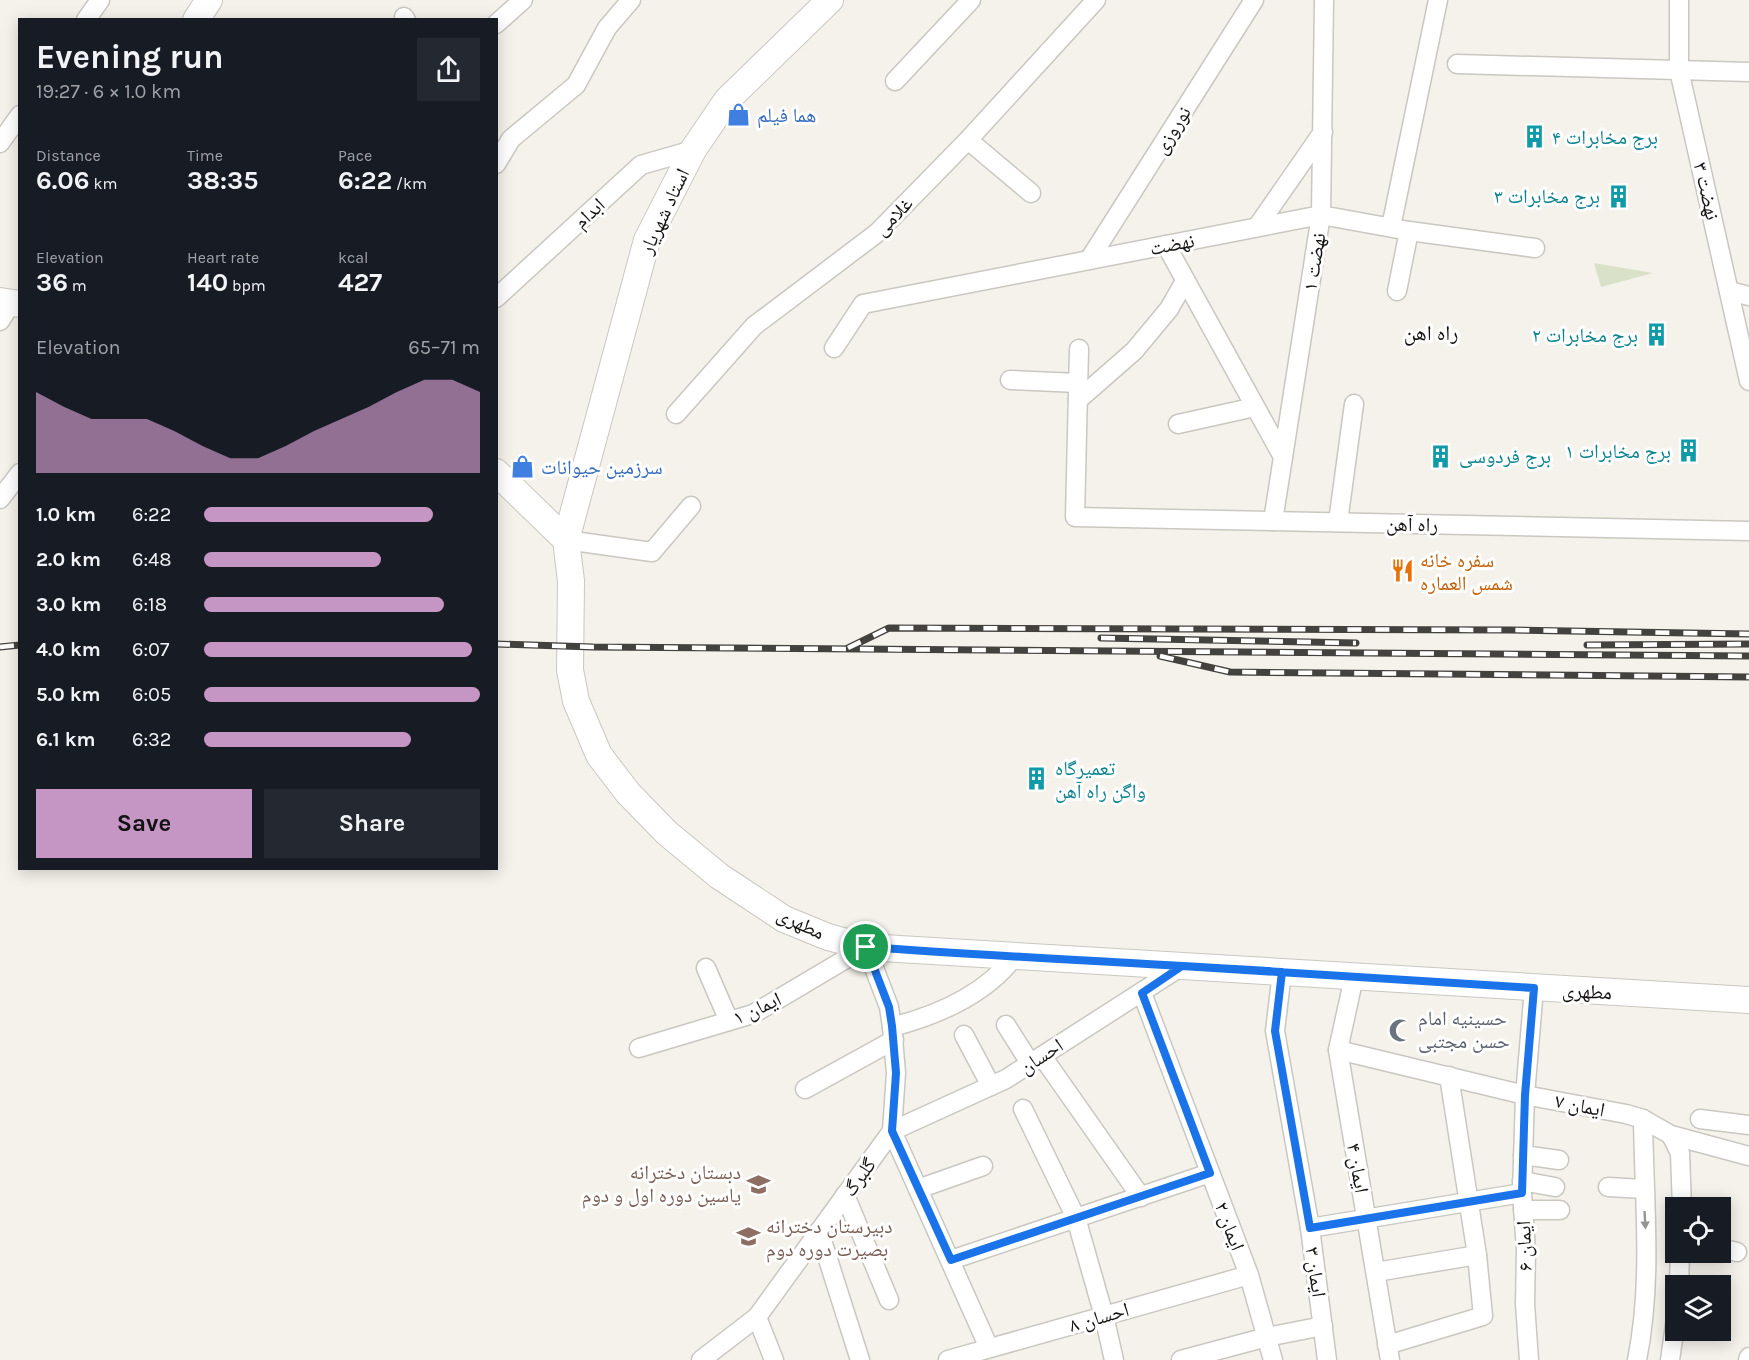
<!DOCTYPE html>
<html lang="en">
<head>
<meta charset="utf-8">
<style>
	body { margin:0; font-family:Karla,"Noto Naskh Arabic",sans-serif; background:#242831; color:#f1f3f6; height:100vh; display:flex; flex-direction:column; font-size:22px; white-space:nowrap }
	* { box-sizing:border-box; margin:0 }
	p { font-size:20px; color:#9ea1a6 }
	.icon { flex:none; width:33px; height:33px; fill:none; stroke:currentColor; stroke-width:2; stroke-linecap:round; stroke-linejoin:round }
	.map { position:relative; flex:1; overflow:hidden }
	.panel { position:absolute; left:18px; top:18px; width:480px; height:852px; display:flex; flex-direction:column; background:#171b24; border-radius:0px; box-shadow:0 3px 15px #0003 }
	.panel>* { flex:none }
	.controls { position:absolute; left:1665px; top:1197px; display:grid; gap:12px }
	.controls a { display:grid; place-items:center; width:66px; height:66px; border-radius:0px; background:#171b24; box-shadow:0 3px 15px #0003; font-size:30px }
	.pin { position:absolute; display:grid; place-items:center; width:51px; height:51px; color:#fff; margin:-26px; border:3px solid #fff; border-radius:50%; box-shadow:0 2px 6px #0007 }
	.round { display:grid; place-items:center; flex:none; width:63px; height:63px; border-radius:0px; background:#242831 }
	.summary { display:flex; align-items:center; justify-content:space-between; height:102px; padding:0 18px }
	h1 { font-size:33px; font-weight:700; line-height:45px }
	.figures { display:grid; grid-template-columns:repeat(3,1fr); gap:9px; height:102px; padding:6px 18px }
	.figures div { display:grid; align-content:center }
	.figures b { font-size:26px; font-weight:700 }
	.figures small { font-size:16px; font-weight:400 }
	.figures p { font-size:16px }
	.chart { height:168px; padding:12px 18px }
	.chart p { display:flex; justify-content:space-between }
	.chart svg { width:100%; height:108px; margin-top:6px; fill:#c595c3; opacity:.7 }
	.cta { display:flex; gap:12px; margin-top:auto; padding:12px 18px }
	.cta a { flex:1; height:69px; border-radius:0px; background:#c595c3; color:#111; font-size:24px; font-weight:700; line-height:69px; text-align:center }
	.cta a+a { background:#242831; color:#f1f3f6 }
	ul { padding:0 18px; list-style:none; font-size:20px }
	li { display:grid; grid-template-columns:96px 72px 1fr; align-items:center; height:45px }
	li i { height:15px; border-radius:8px; background:#c595c3 }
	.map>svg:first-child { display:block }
	.green { fill:#d9e1c9 }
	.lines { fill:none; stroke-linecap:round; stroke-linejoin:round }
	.street-casing { stroke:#cac7c1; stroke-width:21 }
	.secondary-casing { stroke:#cac7c1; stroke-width:28 }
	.street { stroke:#fff; stroke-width:18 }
	.secondary { stroke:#fff; stroke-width:26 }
	.rail-casing { stroke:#44423f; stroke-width:7 }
	.rail { stroke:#fff; stroke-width:4.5; stroke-dasharray:14; stroke-linecap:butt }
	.oneway { fill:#959594 }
	.route-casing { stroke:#fff; stroke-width:12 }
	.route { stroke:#1a73e8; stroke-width:8 }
	.labels { text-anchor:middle; stroke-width:6; stroke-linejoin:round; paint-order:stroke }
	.shop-label { font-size:20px; fill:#366cbe; stroke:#fff; text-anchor:start }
	.street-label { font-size:20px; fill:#141311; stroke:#fff }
	.culture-label { font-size:20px; fill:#0d838f; stroke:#fff; text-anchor:start }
	.food-label { font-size:20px; fill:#c56008; stroke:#fff; text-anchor:start }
	.worship-label { font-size:20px; fill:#5b616d; stroke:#fff; text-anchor:start }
	.education-label { font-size:20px; fill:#785e54; stroke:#fff; text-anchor:end }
	.neighbourhood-label { font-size:21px; fill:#141311; stroke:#fff }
</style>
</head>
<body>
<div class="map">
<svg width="1749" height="1360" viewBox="0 0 1749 1360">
	<rect width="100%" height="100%" fill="#f5f2eb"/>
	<!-- green -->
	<polygon class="green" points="1594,263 1653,273 1601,287"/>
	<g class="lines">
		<defs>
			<g id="street">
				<polyline points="1679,0 1679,70 1749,381"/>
				<polyline points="404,17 406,20"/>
				<polyline points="86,20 100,0"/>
				<polyline points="496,24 523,0"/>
				<polyline points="1457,64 1749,72"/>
				<polyline points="895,81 971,0"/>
				<polyline points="968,140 1031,193"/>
				<polyline points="0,143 20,115"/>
				<polyline points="496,164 511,139 576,85 607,28 631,0"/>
				<polyline points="1257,227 1323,132"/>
				<polyline points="1391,227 1438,0"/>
				<polyline points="1166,245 1283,457"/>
				<polyline points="1089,260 1254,0"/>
				<polyline points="1397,291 1409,231"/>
				<polyline points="1729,291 1749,296"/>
				<polyline points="496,298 641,165 693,150"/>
				<polyline points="0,321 12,302"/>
				<polyline points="834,348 863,304 1321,215 1409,231 1535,248"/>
				<polyline points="1079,349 1075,517 1749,531"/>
				<polyline points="1010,380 1078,383"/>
				<polyline points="1078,400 1134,351 1169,309 1185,281"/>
				<polyline points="676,414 754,326 877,233 968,140 1096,0"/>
				<polyline points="1178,424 1255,407"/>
				<polyline points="0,499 20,473"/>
				<polyline points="1273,521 1321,215 1324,0"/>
				<polyline points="1338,522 1354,404"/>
				<polyline points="566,540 652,552 691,506"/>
				<polyline points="706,968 729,1021"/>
				<polyline points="1282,972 1275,1031 1310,1228 1327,1360"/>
				<polyline points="1354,977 1338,1050 1390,1360"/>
				<polyline points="1142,993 1249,1275 1273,1360"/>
				<polyline points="1006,1025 1030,1063"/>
				<path d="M892,1027c46,-12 93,-32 122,-70"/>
				<polyline points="964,1035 991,1086"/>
				<polyline points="639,1048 753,1014 866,947 889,1007 892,1027 896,1073 892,1131 757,1317 701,1360"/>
				<polyline points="1338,1050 1525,1095 1626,1114 1643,1119 1671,1135 1749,1156"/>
				<polyline points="1042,1056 1141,1197"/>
				<polyline points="805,1089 894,1040"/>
				<polyline points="1023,1109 1076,1218 1104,1316 1114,1360"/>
				<polyline points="1700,1119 1749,1125"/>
				<polyline points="1671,1135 1680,1153 1682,1208"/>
				<polyline points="1523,1155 1559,1160"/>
				<polyline points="1522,1181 1555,1187"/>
				<polyline points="1608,1187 1644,1189"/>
				<polyline points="918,1189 983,1166"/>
				<polyline points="845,1195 889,1300"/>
				<polyline points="1523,1210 1560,1210"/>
				<polyline points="1310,1228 1522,1193"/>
				<polyline points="819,1231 860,1360"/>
				<polyline points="1720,1248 1737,1252"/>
				<polyline points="951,1260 1210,1173"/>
				<polyline points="1376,1272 1477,1255"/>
				<polyline points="1679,1286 1680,1252"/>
				<polyline points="757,1317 774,1360"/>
				<polyline points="1387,1345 1483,1316 1477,1255 1449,1076"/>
				<polyline points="989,1348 892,1131 1006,1079 1182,966"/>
				<polyline points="948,1360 1249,1275"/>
				<polyline points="1181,1360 1267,1337 1323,1326"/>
				<polyline points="1529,1360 1525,1304 1526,1250 1522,1193 1525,1095 1534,988"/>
				<path d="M1637,1360c16,-79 7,-160 6,-241"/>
				<polyline points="1670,1360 1676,1318"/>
				<polyline points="1748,1360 1749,1357"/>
			</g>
			<g id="secondary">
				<polyline points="830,0 727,100 693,150 647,240 566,540 571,581 570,670 576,701 599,755 628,793 667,833 719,876 784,919 828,937 866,947 1749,1000"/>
				<polyline points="196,20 209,0"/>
				<polyline points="0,301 20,304"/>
				<polyline points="496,472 566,540"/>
			</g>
		</defs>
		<!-- street casing -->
		<use href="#street" class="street-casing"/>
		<!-- secondary casing -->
		<use href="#secondary" class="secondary-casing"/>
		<!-- street -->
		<use href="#street" class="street"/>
		<!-- secondary -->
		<use href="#secondary" class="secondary"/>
		<defs>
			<g id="rail">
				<polyline points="1101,638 1356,643"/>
				<polyline points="496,644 593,647 1749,656"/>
				<polyline points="1587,645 1749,644"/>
				<polyline points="0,647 20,645"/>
				<polyline points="848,648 889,628 1510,630 1749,634"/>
				<polyline points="1160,656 1230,672 1749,677"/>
			</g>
		</defs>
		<!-- rail casing -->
		<use href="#rail" class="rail-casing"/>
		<!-- rail -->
		<use href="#rail" class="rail"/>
	</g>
	<!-- one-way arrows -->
	<defs><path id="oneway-solid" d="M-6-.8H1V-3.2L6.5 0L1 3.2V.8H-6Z" transform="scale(1.5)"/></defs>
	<use class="oneway" href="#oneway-solid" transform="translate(1645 1220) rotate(87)"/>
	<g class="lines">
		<defs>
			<path id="route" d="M866,947l23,60 3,19 4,47 -4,58 59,129 259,-87 -68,-180 40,-27 352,22 -9,107 -3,98 -212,35 -35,-197 7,-59c-139,-9 -277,-15 -416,-25"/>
		</defs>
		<!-- route casing -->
		<use href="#route" class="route-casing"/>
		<!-- route -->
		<use href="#route" class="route"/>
	</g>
	<!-- icons -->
	<defs>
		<symbol id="shop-bare" viewBox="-9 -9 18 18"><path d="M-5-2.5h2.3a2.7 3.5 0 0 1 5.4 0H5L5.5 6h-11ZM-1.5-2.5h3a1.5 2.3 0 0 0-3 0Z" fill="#3f7fe0" stroke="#fff" stroke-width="2.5" paint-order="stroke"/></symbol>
		<symbol id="building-bare" viewBox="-9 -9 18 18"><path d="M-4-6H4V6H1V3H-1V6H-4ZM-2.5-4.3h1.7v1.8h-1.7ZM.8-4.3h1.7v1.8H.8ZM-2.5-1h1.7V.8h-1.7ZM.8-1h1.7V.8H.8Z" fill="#0f9aa8" stroke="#fff" stroke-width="2.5" paint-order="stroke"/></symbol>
		<symbol id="restaurant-bare" viewBox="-9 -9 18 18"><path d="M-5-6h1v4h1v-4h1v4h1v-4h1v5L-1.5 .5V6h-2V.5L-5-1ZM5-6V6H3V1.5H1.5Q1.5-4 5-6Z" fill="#e8710a" stroke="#fff" stroke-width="2.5" paint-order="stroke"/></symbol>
		<symbol id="mosque-bare" viewBox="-9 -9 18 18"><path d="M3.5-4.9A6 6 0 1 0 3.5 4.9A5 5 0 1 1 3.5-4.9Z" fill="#6b7280" stroke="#fff" stroke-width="2.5" paint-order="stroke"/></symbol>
		<symbol id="school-bare" viewBox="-9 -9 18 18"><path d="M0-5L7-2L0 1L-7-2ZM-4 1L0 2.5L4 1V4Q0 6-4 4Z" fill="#8d6e63" stroke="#fff" stroke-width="2.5" paint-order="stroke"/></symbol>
	</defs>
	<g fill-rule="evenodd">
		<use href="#shop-bare" x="722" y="98" width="33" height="33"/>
		<use href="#building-bare" x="1518" y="120" width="33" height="33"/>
		<use href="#building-bare" x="1602" y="180" width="33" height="33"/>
		<use href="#building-bare" x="1640" y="318" width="33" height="33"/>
		<use href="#building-bare" x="1672" y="434" width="33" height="33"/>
		<use href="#building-bare" x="1424" y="440" width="33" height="33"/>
		<use href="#shop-bare" x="506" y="450" width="33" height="33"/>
		<use href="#restaurant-bare" x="1386" y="554" width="33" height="33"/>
		<use href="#building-bare" x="1020" y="762" width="33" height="33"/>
		<use href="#mosque-bare" x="1384" y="1014" width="33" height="33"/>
		<use href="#school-bare" x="742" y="1168" width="33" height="33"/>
		<use href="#school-bare" x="732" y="1220" width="33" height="33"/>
	</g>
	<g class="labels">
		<!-- shop labels -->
		<g class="shop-label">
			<text x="757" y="122">هما فیلم</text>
			<text x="541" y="474">سرزمین حیوانات</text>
		</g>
		<!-- street labels -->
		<g class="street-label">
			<text transform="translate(1172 130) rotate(-58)" y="7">نوروزی</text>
			<text transform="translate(1707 191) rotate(77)" y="7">نهضت ۳</text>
			<text transform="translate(664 211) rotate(-65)" y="7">استاد شهریار</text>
			<text transform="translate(589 213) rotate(-43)" y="7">ابدام</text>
			<text transform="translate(893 216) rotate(-45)" y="7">غلامی</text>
			<text transform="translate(1172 244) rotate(-11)" y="7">نهضت</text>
			<text transform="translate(1314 262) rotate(-81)" y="7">نهضت ۱</text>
			<text transform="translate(1412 524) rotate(1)" y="7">راه آهن</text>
			<text transform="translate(801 923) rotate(25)" y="7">مطهری</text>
			<text transform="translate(1587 991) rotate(3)" y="7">مطهری</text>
			<text transform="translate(757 1008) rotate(-25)" y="7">ایمان ۱</text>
			<text transform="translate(1041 1056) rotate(-33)" y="7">احسان</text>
			<text transform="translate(1580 1105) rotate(11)" y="7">ایمان ۷</text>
			<text transform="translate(1358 1168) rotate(80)" y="7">ایمان ۴</text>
			<text transform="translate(859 1177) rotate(-54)" y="7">گلبرگ</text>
			<text transform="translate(1230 1226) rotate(69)" y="7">ایمان ۲</text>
			<text transform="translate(1524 1246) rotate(-92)" y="7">ایمان ۶</text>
			<text transform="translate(1316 1272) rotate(82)" y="7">ایمان ۳</text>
			<text transform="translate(1099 1317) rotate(-16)" y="7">احسان ۸</text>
		</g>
		<!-- culture labels -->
		<g class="culture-label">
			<text x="1552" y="144">برج مخابرات ۴</text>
			<text x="1600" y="203" text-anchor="end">برج مخابرات ۳</text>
			<text x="1638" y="342" text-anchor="end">برج مخابرات ۲</text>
			<text x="1671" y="458" text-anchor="end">برج مخابرات ۱</text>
			<text x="1459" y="463">برج فردوسی</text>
			<text x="1055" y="775">تعمیرگاه<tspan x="1055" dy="23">واگن راه آهن</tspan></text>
		</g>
		<!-- food labels -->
		<g class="food-label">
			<text x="1420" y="567">سفره خانه<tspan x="1420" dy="23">شمس العماره</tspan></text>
		</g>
		<!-- worship labels -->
		<g class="worship-label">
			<text x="1418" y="1025">حسینیه امام<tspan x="1418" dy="23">حسن مجتبی</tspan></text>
		</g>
		<!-- education labels -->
		<g class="education-label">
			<text x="741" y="1179">دبستان دخترانه<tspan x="741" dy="23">یاسین دوره اول و دوم</tspan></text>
			<text x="766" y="1233" text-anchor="start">دبیرستان دخترانه<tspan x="766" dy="23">بصیرت دوره دوم</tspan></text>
		</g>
		<!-- neighbourhood labels -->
		<g class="neighbourhood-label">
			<text x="1431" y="340">راه اهن</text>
		</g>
	</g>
</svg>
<div class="controls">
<a><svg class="icon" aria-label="locate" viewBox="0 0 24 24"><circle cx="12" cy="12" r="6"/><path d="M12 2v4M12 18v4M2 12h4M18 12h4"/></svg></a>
<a><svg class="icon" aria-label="layers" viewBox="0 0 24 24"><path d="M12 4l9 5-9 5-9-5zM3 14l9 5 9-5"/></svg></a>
</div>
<div class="pin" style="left:866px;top:947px;background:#1e9e55"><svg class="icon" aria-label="arrive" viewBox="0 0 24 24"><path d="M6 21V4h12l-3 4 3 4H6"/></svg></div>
<section class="panel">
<div class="summary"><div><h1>Evening run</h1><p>19:27 · 6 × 1.0 km</p></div><a class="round"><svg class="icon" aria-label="share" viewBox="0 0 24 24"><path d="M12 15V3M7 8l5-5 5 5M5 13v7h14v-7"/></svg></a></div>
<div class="figures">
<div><p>Distance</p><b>6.06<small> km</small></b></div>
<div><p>Time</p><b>38:35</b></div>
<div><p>Pace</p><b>6:22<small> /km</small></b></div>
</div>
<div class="figures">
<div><p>Elevation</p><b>36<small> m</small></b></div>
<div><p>Heart rate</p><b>140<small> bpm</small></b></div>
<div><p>kcal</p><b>427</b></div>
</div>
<div class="chart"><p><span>Elevation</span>65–71 m</p>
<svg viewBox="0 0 160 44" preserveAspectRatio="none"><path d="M0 44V11L10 17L20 22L30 22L40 22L50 27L60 33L70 38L80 38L90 33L100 27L110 22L120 17L130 11L140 6L150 6L160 11V44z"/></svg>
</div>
<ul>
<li><b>1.0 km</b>6:22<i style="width:83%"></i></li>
<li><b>2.0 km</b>6:48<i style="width:64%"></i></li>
<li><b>3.0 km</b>6:18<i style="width:87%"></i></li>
<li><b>4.0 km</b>6:07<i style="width:97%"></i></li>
<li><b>5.0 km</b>6:05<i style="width:100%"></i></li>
<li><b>6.1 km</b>6:32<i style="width:75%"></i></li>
</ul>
<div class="cta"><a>Save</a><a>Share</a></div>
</section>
</div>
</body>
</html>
